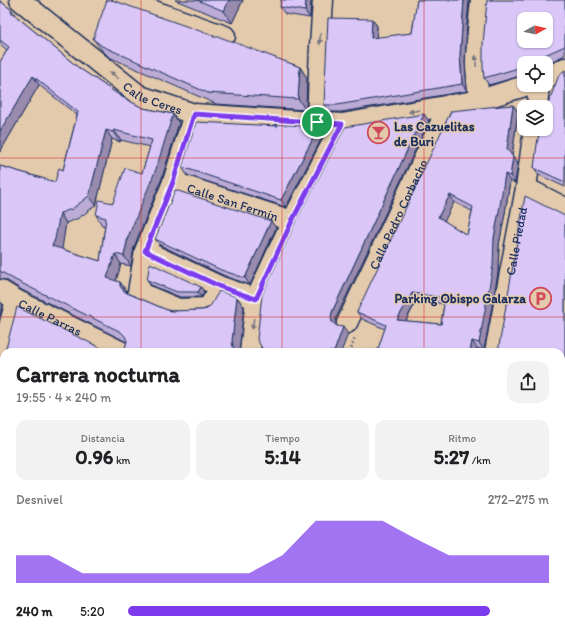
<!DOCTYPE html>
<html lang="es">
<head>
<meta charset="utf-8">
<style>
	body { margin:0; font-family:Itim,sans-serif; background:#f2f2f2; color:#202124; height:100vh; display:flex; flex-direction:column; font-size:15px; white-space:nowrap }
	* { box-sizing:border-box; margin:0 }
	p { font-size:13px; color:#757577 }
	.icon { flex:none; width:22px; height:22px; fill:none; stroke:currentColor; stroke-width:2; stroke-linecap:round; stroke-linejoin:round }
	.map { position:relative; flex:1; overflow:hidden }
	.sheet { position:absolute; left:0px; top:348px; width:565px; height:286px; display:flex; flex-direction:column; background:#fff; border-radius:12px 12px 0 0; box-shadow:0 1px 3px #0004 }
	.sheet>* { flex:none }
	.needle { width:26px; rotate:82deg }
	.buttons { position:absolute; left:517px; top:12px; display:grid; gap:8px }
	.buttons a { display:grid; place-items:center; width:36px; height:36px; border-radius:8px; background:#fff; box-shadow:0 1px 3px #0004; font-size:20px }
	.pin { position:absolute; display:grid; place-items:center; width:34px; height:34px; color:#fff; margin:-17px; border:2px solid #fff; border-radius:50%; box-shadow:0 1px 4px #0007 }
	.round { display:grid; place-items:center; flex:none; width:42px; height:42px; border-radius:12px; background:#f2f2f2 }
	.overview { display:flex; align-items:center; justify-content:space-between; height:68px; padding:0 16px }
	h1 { font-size:22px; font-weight:800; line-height:30px }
	.figures { display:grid; grid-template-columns:repeat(3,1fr); gap:6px; height:68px; padding:4px 16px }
	.figures div { display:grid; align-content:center; border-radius:10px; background:#f2f2f2; text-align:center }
	.figures b { font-size:20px; font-weight:800 }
	.figures small { font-size:11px; font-weight:400 }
	.figures p { font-size:11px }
	.chart { height:112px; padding:8px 16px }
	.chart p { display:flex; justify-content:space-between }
	.chart svg { width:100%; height:72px; margin-top:4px; fill:#7c3aed; opacity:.7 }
	ul { padding:0 16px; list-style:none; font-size:13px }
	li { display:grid; grid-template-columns:64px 48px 1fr; align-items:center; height:30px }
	li i { height:10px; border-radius:5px; background:#7c3aed }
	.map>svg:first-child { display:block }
	.green { fill:#a9ebb5; stroke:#628d8a }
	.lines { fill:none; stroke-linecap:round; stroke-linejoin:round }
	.minor-casing { stroke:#1b2f5e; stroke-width:23 }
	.path { stroke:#1b2f5e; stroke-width:2.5; stroke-dasharray:1 3; stroke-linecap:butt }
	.minor { stroke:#e4caac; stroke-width:20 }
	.wall { fill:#bbabd5; stroke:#1b2f5e; fill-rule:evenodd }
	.shaded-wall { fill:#998bae; stroke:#1b2f5e }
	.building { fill:#dac7f8; stroke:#1b2f5e; fill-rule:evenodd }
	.oneway { fill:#757581 }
	.route-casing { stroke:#fff; stroke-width:8 }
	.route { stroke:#7c3aed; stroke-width:5 }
	.grid { fill:none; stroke:#d62828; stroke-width:1; stroke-opacity:0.55 }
	.labels { text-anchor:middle; stroke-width:3; stroke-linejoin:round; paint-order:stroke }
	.street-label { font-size:13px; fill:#1b2f5e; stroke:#e4caac }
	.poi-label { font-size:13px; font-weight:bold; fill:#1b2f5e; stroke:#e4caac; text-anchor:start }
</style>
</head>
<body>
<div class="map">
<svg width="565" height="634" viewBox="0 0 565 634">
	<rect width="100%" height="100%" fill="#e4caac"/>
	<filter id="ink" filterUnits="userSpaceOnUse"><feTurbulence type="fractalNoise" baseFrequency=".025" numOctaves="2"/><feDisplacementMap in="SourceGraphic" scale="8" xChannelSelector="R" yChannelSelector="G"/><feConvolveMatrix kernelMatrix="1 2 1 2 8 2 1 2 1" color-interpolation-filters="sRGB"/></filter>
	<g filter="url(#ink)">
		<!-- green -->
		<polygon class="green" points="4,565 4,630 50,630 52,634 10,634 0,629 0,568"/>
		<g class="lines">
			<defs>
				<g id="minor">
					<path id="s1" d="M20,0l120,96 54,18 148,10 138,-24 48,-15"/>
					<polyline points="123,0 225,36"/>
					<polyline points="546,78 565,68"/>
					<path d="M480,100c-8,-34 -2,-66 1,-100"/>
					<polyline points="537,107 539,85"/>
					<polyline points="194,114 173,182 145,251 138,292 178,309 208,308 221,287"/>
					<polyline points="317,122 320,46 323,0"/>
					<path id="s2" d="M173,182l119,39"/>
					<polyline points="526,188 565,208"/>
					<polyline points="145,251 221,287 256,299"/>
					<path id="s3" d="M0,290l16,10 106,52"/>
					<path id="s4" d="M347,323l102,-218"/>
					<polyline points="250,352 256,299 292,221 342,124"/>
					<path id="s5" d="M495,352l31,-164 8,-59"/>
					<polyline points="0,362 16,300"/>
					<polyline points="561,431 565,428"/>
					<polyline points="0,472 4,475"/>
					<polyline points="0,530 4,538"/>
					<polyline points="0,560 4,556"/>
					<polyline points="561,565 565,564"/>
					<polyline points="561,584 565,586"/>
					<polyline points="57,630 59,634"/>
					<polyline points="207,630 213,634"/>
					<polyline points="345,630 351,634"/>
					<polyline points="373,634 375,630"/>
				</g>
			</defs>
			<!-- minor casing -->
			<use href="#minor" class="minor-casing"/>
			<!-- path -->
			<polyline class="path" points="350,352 355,338"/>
			<!-- minor -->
			<use href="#minor" class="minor"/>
		</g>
		<!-- wall -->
		<g class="wall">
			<polygon points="175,0 243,0 232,23"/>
			<polygon points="311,0 310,18 285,14 280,7"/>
			<polygon points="417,0 469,0 467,24 465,62 467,91 341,112 329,112 324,105 372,19 377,26 377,38 412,33"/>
			<polygon points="565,0 565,55 546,64 546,63 524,63 524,74 520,76 489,85 484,78"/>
			<path d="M0,1l12,9 4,6 63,52 43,29 21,11 30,6 6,9 -17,55 -28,69 -3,19 -10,-2 -5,17 4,1 7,10v1l40,17 4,1 31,-1 35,-13 7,10 -5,45h-117l3,-4 2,-6 -105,-52 -16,-10 -6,-1v-113l55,16 8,-12 14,-55 -38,-30 -39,67v-90l7,-12 -7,-6zM112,139l8,3 1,-2 29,7 -8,26 -29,30 -17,12 6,10 3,1 -5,35 -39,-12 5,-26 13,-5 17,-13z"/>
			<polygon points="214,37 300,67 307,78 306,110 216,104 109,57 101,49 93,39"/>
			<polygon points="565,70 565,187 539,175 534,168"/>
			<path d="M513,105l5,7 -6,44 6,8 -3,19 -5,-2 -5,32 -6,32 -1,28 -14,77 -7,-2 -1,4h-99l8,-23 -23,-10 -5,-7zM454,202l18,9 -5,24 -23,-14zM417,300l27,4 -3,20 -35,-3z"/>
			<polygon points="274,124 319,127 324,134 286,207 187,175 182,167 275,125"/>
			<polygon points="565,216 565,390 561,393 561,352"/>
			<polygon points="276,228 250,285 225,276 160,245 155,239"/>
			<polygon points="147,280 204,292 201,297 180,297 151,285"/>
			<polygon points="4,356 4,462 2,461 0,461 0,362 1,361"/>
			<polygon points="565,467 565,548 561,550 561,469"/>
		</g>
		<!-- shaded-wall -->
		<g class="shaded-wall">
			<polygon points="229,0 243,0 232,23 224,11"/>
			<polygon points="306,0 311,0 310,18 305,11"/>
			<polygon points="464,0 469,0 467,24 465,62 467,91 462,84 460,55"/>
			<polygon points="372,19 377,26 376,45 371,38"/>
			<polygon points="300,67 307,78 306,110 298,99"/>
			<polygon points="33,76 39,85 0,152 0,131"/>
			<polygon points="513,105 518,112 512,156 507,149"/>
			<polygon points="173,114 179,123 162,178 134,247 131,266 124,256 128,237"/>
			<polygon points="424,114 429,121 336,318 336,324 337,329 332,322 331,317 332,312"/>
			<polygon points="319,127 324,134 286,207 281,200"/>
			<polygon points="106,130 112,139 96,205 89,196"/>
			<polygon points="114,130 121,140 120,142 113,132"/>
			<polygon points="513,157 518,164 515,183 510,176"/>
			<polygon points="505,174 510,181 505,213 499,245 498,273 484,350 479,343 494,238"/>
			<polygon points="450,195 454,202 443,224 438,217"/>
			<polygon points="60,213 66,223 62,249 59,255 52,246"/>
			<polygon points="271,221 276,228 250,285 245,278"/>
			<polygon points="115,254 121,264 114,287 107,278"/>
			<polygon points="120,282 127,292 127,295 120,286"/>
			<polygon points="201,287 204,292 201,297 198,292"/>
			<polygon points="412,293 417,300 402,327 397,320"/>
			<polygon points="237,297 244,307 239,352 236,352 233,347 232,341"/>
			<polygon points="0,301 3,305 0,316"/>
			<polygon points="343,327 348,334 341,352 334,352"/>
			<polygon points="472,341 477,348 476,352 470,352"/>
		</g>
		<!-- building -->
		<g class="building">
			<polygon points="107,0 112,0 214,36 213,37 220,37 300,67 298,99 208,93 102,46 93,39"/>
			<polygon points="197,0 229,0 224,11"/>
			<polygon points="281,0 306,0 305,11 280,7"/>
			<polygon points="417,0 464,0 460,55 462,84 337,105 324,105 328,18 372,19 371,38 412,33"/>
			<path d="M487,0h78v46l-38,17h-3v1l-9,5 -31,9 -1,-11v-23zM524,19h22v22h-22z"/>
			<path d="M0,1l12,9 -1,2 68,56 43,29 21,11 30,6 -17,55 -28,68 -4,19 -9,-2 -8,24 13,4v4l3,4 4,3 40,17 4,1 31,-1 5,-1 4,-4 8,-14 18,6 -5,44 1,6 1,2v3h-112l3,-4 2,-7 -2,-5 -4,-4 -106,-52 -15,-9v-105l55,16 4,-14 4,2 15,-58 -45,-36 -33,55v-69l9,-15 -9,-7zM106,130l7,2 1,-2 38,10 -10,33 -17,-5 -12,35 -14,-3 -3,15 10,3 -6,43 -48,-15 3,-7 5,-26 12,-4 17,-13z"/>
			<polygon points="565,70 565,182 534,168 537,144 540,129 546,129 546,109 559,75"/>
			<path d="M513,105l-6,44 6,8 -3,19 -5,-2 -5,32 -6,32 -1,28 -14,77 -7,-2 -2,11h-39l-10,-2v2h-44l9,-27 -29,-13 94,-201 38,-4zM450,195l23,12 -6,28 -29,-18zM412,293l33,5 -4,26 -44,-4z"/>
			<polygon points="424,114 332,312 331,317 332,322 337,326 343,327 334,352 264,352 257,339 262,295 297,219 345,127"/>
			<polygon points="196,122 278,126 274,124 319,127 281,200 182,167"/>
			<polygon points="175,190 271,221 245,278 221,270 155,239"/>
			<polygon points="525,196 565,216 565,371 561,374 561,352 498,352"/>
			<polygon points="150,263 201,287 198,292 177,292 147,280"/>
			<polygon points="17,307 109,352 5,352"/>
			<polygon points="4,356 4,456 0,453 0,362 1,361"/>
			<polygon points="565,467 565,538 561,540 561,469"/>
			<polygon points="4,478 4,499 0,492 0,483"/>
			<polygon points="561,594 565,596 565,634 373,634 376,630 561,630"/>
			<polygon points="80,630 194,630 200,634 80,634 79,633 81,632"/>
			<polygon points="216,630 332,630 338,634 212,634"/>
			<polygon points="354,630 357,630 360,634 350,634 354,631"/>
		</g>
		<!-- one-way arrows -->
		<defs><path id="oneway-solid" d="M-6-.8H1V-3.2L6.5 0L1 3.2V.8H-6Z"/></defs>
		<g class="oneway">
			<use href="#oneway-solid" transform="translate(320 39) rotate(94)"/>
			<use href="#oneway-solid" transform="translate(476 61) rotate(-92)"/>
			<use href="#oneway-solid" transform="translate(114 75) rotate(-141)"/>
			<use href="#oneway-solid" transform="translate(414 111) rotate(170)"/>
			<use href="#oneway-solid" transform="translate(253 324) rotate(97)"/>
		</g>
	</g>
	<g class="lines" filter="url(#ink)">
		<defs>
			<polygon id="route" points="194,114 342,124 292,221 256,299 221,287 145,251 173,182"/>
		</defs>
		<!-- route casing -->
		<use href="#route" class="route-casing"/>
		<!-- route -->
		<use href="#route" class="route"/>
	</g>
	<!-- grid -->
	<path class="grid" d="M141,0v352M282,0v352M424,0v352M0,158h565M0,317h565M0,476h4M561,476h4M141,630v4M282,630v4M424,630v4"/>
	<!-- icons -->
	<defs>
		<symbol id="bar-ring" viewBox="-11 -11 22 22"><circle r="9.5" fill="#e4caac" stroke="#d1495b" stroke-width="1.5"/><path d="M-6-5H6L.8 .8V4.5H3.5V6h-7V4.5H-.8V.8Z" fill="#d1495b"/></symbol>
		<symbol id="parking-ring" viewBox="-11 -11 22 22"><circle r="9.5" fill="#e4caac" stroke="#d1495b" stroke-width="1.5"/><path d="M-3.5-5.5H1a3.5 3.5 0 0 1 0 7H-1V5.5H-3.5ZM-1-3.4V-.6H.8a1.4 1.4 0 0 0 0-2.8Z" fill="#d1495b"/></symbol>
	</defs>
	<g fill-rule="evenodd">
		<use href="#bar-ring" x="366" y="120" width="25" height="25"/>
		<use href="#parking-ring" x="528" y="286" width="25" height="25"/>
	</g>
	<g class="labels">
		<!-- street labels -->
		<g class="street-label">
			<text dy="5" stroke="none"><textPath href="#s1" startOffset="166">Calle Ceres</textPath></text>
			<text dy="5" stroke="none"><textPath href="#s2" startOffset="63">Calle San Fermín</textPath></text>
			<text dy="5" stroke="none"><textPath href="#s4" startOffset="120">Calle Pedro Corbacho</textPath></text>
			<text dy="5" stroke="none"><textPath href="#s5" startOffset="113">Calle Piedad</textPath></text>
			<text dy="5" stroke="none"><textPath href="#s3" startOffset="57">Calle Parras</textPath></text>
		</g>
		<!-- poi labels -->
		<g class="poi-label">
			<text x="394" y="131">Las Cazuelitas<tspan x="394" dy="15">de Buri</tspan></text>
			<text x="526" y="303" text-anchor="end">Parking Obispo Galarza</text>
		</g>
	</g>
</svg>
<div class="buttons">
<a><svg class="needle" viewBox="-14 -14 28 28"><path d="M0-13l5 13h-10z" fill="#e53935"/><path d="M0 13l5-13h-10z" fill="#757577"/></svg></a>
<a><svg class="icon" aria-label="locate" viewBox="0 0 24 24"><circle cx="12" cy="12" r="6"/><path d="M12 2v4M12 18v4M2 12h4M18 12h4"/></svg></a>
<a><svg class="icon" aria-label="layers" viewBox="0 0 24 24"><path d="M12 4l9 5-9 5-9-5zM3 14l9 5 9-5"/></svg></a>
</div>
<div class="pin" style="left:317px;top:122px;background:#1e9e55"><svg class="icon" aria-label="arrive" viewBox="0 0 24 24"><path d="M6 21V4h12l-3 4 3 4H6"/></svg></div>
<section class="sheet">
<div class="overview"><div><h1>Carrera nocturna</h1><p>19:55 · 4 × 240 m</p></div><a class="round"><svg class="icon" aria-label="share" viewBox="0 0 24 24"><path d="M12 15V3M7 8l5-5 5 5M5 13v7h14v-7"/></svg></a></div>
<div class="figures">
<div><p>Distancia</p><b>0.96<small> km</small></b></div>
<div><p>Tiempo</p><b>5:14</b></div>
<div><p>Ritmo</p><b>5:27<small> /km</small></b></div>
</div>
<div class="chart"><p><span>Desnivel</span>272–275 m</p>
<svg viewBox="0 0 160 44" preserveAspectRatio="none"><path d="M0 44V27L10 27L20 38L30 38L40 38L50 38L60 38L70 38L80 27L90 6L100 6L110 6L120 17L130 27L140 27L150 27L160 27V44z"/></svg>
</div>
<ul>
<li><b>240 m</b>5:20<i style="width:86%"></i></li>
</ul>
</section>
</div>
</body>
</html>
